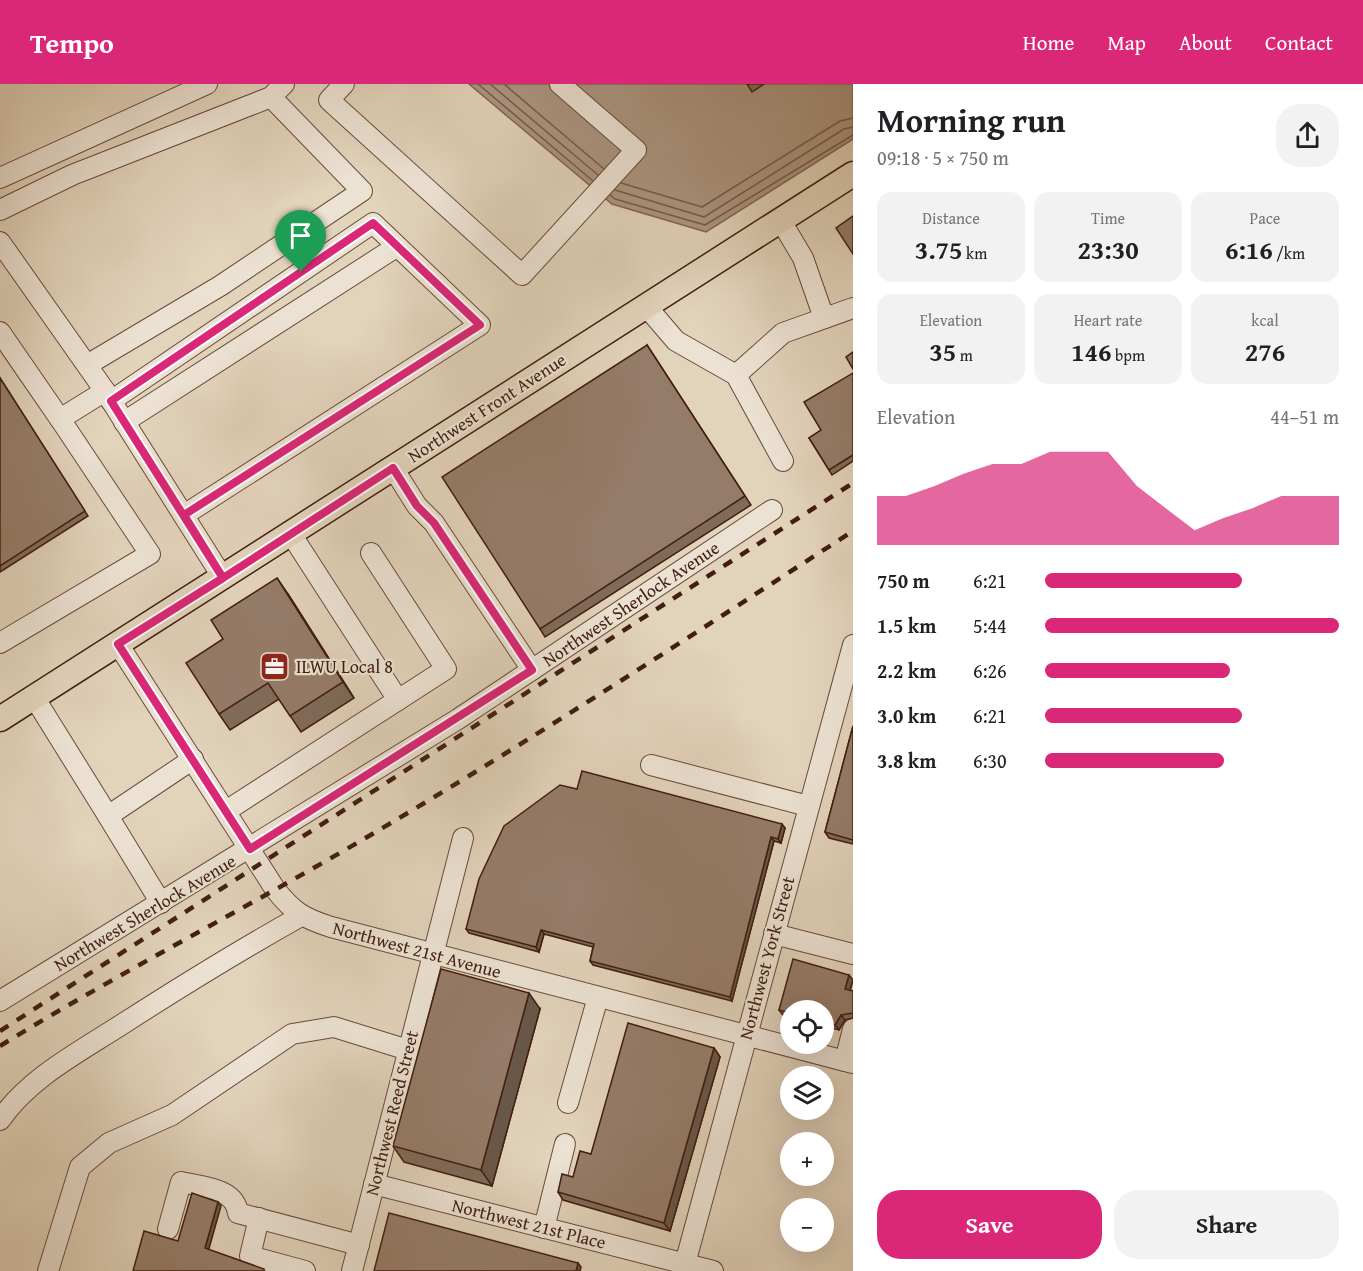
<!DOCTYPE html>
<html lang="en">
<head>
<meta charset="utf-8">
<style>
	body { margin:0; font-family:"Gentium Book Plus",serif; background:#f2f2f2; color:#202124; height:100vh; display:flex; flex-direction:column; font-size:22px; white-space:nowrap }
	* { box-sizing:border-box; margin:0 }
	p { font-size:20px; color:#757577 }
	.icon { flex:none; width:33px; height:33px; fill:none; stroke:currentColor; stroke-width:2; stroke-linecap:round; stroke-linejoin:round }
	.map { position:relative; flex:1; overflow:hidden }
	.drawer { display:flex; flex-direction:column; background:#fff; width:510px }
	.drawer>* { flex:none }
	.fabs { position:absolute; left:780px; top:916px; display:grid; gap:12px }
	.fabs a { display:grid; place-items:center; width:54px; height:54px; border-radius:50%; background:#fff; box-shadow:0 6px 24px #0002; font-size:30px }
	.pin { position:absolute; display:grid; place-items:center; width:51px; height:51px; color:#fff; margin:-62px -26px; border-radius:50% 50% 50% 0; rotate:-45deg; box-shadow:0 0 6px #0007 }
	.pin .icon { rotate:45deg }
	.round { display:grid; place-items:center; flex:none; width:63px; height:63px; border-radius:24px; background:#f2f2f2 }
	.head { display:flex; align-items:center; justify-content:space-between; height:102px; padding:0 24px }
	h1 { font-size:33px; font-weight:600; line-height:45px }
	.stats { display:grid; grid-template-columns:repeat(3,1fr); gap:9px; height:102px; padding:6px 24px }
	.stats div { display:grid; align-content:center; border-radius:15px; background:#f2f2f2; text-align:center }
	.stats b { font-size:26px; font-weight:600 }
	.stats small { font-size:16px; font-weight:400 }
	.stats p { font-size:16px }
	.chart { height:168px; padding:12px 24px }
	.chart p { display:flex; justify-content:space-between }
	.chart svg { width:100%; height:108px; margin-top:6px; fill:#db2777; opacity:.7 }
	.action { display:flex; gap:12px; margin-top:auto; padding:12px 24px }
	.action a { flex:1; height:69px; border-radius:24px; background:#db2777; color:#fff; font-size:24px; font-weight:600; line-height:69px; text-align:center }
	.action a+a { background:#f2f2f2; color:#202124 }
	ul { padding:0 24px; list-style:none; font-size:20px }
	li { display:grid; grid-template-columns:96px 72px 1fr; align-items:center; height:45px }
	li i { height:15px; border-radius:8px; background:#db2777 }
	header { display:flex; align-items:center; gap:36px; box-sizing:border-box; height:84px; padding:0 30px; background:#db2777; color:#fff }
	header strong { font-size:28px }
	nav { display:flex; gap:33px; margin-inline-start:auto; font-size:21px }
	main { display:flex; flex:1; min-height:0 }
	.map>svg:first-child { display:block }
	.water { fill:#ab9581; stroke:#816554; stroke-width:1.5 }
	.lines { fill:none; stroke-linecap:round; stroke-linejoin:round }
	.shore { stroke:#765a48; stroke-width:1.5 }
	.minor-casing { stroke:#694b3b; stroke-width:22 }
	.major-casing { stroke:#411e10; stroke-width:27 }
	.minor { stroke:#ece2d3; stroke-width:20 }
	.major { stroke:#e2d3bb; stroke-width:24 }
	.rail { stroke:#411e10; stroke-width:4.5; stroke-dasharray:10 10; stroke-linecap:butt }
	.wall { fill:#806b5a; stroke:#411e10; stroke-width:1.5 }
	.shaded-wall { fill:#68574a; stroke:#411e10; stroke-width:1.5 }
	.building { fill:#957c69; stroke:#411e10; stroke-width:1.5 }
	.route-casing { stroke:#fff; stroke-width:12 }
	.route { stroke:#db2777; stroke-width:8 }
	.labels { text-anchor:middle; stroke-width:4.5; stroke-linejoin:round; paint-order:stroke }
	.street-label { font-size:18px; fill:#411e10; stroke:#ece2d3 }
	.poi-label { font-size:18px; fill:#411e10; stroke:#ece2d3; text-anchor:start }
</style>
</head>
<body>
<header>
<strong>Tempo</strong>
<nav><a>Home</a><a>Map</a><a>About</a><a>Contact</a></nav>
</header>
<main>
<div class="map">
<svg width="853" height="1187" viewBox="0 0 853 1187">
	<rect width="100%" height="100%" fill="#e2d3bb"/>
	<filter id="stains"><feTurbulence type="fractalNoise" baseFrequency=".00333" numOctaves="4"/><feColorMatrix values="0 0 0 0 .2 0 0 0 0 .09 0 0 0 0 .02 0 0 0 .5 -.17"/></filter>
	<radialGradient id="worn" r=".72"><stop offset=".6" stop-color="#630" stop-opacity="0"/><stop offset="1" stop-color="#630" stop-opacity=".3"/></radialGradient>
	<!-- water -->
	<polygon class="water" points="469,0 853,0 853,55 706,148 612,120"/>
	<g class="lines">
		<!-- shore -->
		<g class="shore">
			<polyline points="478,0 593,97"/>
			<polyline points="490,0 598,91"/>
			<polyline points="504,0 604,85"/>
			<polyline points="621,99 702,123 840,37 853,34"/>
			<polyline points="615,106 704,133 844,45 853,43"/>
			<polyline points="610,111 615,115 705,141 853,51"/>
		</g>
		<defs>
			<g id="minor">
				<polyline points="344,0 329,16 522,191 636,66 560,0"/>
				<polyline points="0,94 207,0"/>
				<polyline points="0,126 72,91 271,13 284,0"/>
				<polyline points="781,137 803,174 824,234"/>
				<polyline points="0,158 105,307 223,494"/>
				<polyline points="646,222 676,257 736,291 783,377"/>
				<polyline points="0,248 60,335"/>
				<polyline points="87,281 220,202 362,107 271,13"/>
				<polyline points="736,291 783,249 853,224"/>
				<polyline points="111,317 373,139 480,241 184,431"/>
				<polyline points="124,338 396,163"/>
				<polyline points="393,384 417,422 434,439 532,586"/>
				<polyline points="291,450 398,616"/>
				<polyline points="0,559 150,470 60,335 105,307"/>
				<path d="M118,560l157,245c18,23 28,29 56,38l522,136"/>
				<polyline points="34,613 108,732"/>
				<polyline points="651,681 808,722"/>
				<polyline points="226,727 446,585 371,469"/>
				<polyline points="161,819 108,732 193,675"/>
				<polyline points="774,850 853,870"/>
				<polyline points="0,917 458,635 772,426"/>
				<polyline points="845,977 853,945"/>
				<polyline points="568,1019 598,913"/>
				<path d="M0,1036c29,-42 79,-68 121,-95 59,-38 119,-75 180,-109"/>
				<polyline points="374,1100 713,1187"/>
				<polyline points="259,1134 250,1172 305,1187"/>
				<polyline points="544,1144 565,1060"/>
				<path d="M168,1145l13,-47c22,5 54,6 57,31l121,32"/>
				<polyline points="48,1187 80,1083 109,1059 172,1031 292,950 334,943 408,966"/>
				<polyline points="352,1187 463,754"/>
				<polyline points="683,1187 853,561"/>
			</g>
			<polyline id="major" points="0,635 853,90"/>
		</defs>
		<!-- minor casing -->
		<use href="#minor" class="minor-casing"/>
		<!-- major casing -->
		<use href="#major" class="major-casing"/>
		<!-- minor -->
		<use href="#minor" class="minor"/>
		<!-- major -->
		<use href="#major" class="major"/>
		<!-- rail -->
		<g class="rail">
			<polyline points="0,947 853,399"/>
			<path d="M0,962c117,-72 239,-134 357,-203 169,-99 332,-206 496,-312"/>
		</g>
	</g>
	<!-- wall -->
	<g class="wall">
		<polygon points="747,0 764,0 752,8"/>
		<polygon points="647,261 751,421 545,553 540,545"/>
		<polygon points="853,289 853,377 832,391 809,354 821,346"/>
		<polygon points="0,294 88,432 0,488"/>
		<polygon points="288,510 354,614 301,648 279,615 230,646 219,630 223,555"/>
		<polygon points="853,642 853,760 829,754 825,748"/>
		<polygon points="577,705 785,744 781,759 774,757 732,917 593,881 590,877 593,863 544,850 539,868 469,849 466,845"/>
		<polygon points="853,896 850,906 853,907 853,934 845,936 839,946 824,942 824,927 790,927 790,933 783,931 779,926"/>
		<polygon points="540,925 492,1102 404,1078 393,1062"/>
		<polygon points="714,964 720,973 670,1147 563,1116 558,1108 573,1093 591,1070"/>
	</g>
	<!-- shaded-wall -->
	<g class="shaded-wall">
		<polygon points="277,494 288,510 354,614 343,598"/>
		<polygon points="782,740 785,744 781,759 778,755"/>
		<polygon points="771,753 774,757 732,917 730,913"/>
		<polygon points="541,846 544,850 539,868 536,863"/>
		<polygon points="849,891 853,896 849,910 845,905"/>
		<polygon points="529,909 540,925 492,1102 481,1086"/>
		<polygon points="841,931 845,936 839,946 835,941"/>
		<polygon points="714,964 720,973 670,1147 664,1139"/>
		<polygon points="218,1118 221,1122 208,1168 205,1164"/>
		<polygon points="578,1179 581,1183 580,1187 576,1187"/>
	</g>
	<!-- building -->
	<g class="building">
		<polygon points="853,132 853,170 836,144"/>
		<polygon points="647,261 745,412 540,545 442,393"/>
		<polygon points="853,268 853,285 846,273"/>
		<polygon points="853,289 853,371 829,386 809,354 821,346 804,318"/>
		<polygon points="0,294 85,427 0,482"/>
		<polygon points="277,494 343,598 290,632 268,599 219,630 186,579 223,555 211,536"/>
		<polygon points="853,642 853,756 825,748"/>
		<polygon points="582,687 782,740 778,755 771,753 730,913 590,877 594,860 541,846 536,863 466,845 479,795 504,742 560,701 577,705"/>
		<polygon points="793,875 849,891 845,905 853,907 853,929 841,931 835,941 824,938 824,927 790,927 790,929 779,926"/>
		<polygon points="441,885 529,909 481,1086 393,1062"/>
		<polygon points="628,939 714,964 664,1139 558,1108 562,1090 573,1093 580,1067 591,1070"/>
		<polygon points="192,1109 218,1118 205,1164 264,1185 264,1187 133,1187 144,1147 178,1157"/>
		<polygon points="389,1129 578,1179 576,1187 374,1187"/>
	</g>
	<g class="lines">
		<defs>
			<polyline id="route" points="301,188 111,317 223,494 118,560 250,765 532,586 434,439 417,422 393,384 223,494 184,431 480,241 373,139 301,188"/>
		</defs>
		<!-- route casing -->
		<use href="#route" class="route-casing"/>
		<!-- route -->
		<use href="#route" class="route"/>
	</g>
	<!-- icons -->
	<defs>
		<symbol id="office-square" viewBox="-11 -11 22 22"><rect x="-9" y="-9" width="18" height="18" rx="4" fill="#8f2418" stroke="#ece2d3"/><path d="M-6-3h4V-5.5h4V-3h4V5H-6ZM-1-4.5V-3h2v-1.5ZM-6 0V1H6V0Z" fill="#fff"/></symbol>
	</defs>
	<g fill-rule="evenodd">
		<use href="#office-square" x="258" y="566" width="33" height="33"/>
	</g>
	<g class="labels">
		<!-- street labels -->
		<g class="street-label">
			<text transform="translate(487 324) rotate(-33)" y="6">Northwest Front Avenue</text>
			<text transform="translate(631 520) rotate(-34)" y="6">Northwest Sherlock Avenue</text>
			<text transform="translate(145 829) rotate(-31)" y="6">Northwest Sherlock Avenue</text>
			<text transform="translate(417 866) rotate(15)" y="6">Northwest 21st Avenue</text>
			<text transform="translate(767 874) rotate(-75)" y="6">Northwest York Street</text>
			<text transform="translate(392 1029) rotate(-76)" y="6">Northwest Reed Street</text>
			<text transform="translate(529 1140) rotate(14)" y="6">Northwest 21st Place</text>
		</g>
		<!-- poi labels -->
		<g class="poi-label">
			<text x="296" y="589">ILWU Local 8</text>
		</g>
	</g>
	<rect width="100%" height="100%" filter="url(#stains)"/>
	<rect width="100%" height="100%" fill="url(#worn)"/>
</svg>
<div class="fabs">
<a><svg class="icon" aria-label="locate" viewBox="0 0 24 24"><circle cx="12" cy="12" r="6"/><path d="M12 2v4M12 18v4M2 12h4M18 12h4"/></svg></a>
<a><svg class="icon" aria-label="layers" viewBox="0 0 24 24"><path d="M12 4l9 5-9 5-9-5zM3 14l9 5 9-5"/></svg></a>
<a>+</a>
<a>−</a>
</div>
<div class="pin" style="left:301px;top:188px;background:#1e9e55"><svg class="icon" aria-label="arrive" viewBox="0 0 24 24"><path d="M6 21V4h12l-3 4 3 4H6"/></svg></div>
</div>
<section class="drawer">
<div class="head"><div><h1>Morning run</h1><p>09:18 · 5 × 750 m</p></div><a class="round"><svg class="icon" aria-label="share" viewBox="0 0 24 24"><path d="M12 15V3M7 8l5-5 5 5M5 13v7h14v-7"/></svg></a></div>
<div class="stats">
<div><p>Distance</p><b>3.75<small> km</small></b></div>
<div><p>Time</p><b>23:30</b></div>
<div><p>Pace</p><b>6:16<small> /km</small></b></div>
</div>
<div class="stats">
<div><p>Elevation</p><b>35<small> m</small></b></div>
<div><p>Heart rate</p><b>146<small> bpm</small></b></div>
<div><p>kcal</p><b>276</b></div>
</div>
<div class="chart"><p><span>Elevation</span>44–51 m</p>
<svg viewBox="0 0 160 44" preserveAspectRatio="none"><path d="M0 44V24L10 24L20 20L30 15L40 11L50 11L60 6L70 6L80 6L90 20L100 29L110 38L120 33L130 29L140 24L150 24L160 24V44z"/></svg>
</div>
<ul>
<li><b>750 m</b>6:21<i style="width:67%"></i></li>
<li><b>1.5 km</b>5:44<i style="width:100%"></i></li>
<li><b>2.2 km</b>6:26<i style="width:63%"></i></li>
<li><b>3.0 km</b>6:21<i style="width:67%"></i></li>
<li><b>3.8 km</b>6:30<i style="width:61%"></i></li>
</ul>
<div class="action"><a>Save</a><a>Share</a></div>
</section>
</main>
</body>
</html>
